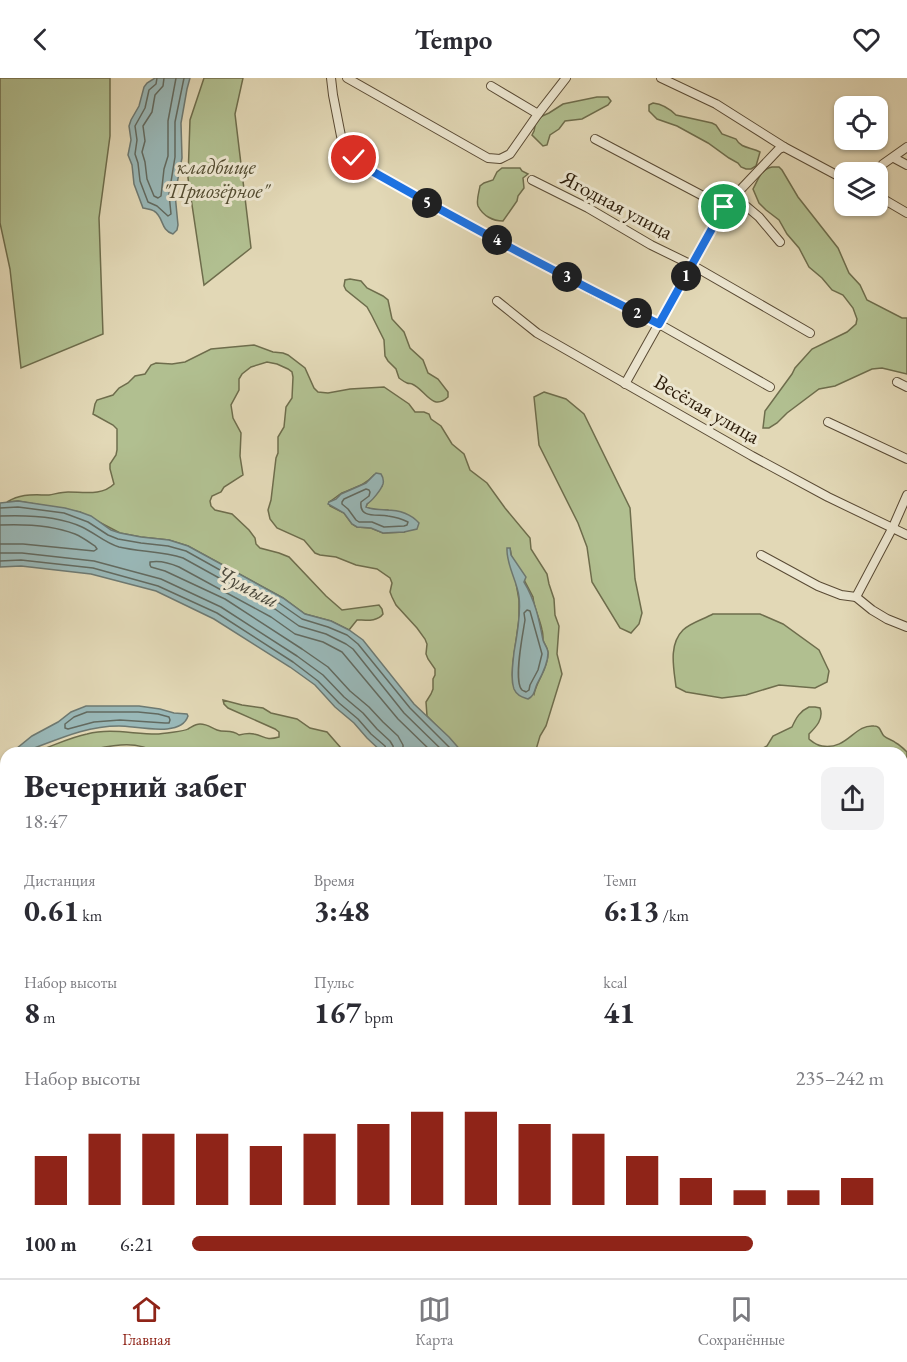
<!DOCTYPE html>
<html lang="ru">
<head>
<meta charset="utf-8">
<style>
	body { margin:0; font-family:"EB Garamond",serif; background:#f2f2f3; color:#2b2b33; height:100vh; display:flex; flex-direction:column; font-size:22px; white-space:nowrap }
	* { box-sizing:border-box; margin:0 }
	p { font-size:20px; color:#7c7c81 }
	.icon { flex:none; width:33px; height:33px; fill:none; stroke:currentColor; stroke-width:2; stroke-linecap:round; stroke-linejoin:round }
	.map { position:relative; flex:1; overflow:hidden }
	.details { position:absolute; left:0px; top:669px; width:908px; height:531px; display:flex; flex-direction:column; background:#fff; border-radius:18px 18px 0 0; box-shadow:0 2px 4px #0004 }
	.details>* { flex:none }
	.fabs { position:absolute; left:834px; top:18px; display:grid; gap:12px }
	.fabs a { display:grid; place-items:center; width:54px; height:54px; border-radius:12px; background:#fff; box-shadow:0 2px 4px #0004; font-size:30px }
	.pin { position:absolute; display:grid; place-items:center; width:51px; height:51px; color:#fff; margin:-26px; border:3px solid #fff; border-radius:50%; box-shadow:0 2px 6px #0007 }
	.km { position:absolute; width:30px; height:30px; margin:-15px; border-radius:50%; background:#222; color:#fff; font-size:16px; line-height:30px; text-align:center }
	.round { display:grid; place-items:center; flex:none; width:63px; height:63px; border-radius:12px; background:#f2f2f3 }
	.summary { display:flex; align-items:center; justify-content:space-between; height:102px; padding:0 24px }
	h1 { font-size:33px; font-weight:700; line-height:45px }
	.stats { display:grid; grid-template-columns:repeat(3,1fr); gap:9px; height:102px; padding:6px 24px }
	.stats div { display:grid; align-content:center }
	.stats b { font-size:30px; font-weight:700 }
	.stats small { font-size:16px; font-weight:400 }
	.stats p { font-size:16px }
	.chart { height:168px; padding:12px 24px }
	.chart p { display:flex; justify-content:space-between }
	.chart svg { width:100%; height:108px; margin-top:6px; stroke:#8f2418; stroke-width:6 }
	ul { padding:0 24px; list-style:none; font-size:20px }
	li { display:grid; grid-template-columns:96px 72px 1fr; align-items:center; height:45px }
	li i { height:15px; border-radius:8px; background:#8f2418 }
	header { display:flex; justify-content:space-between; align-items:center; height:78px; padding:0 24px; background:#fff; font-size:27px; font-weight:700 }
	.tab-bar { display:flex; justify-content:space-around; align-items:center; height:84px; border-top:2px solid #e1e1e2; background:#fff; font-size:16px; color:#7c7c81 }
	.tab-bar a { display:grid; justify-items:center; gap:3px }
	.tab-bar .active { color:#8f2418 }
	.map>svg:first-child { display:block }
	.green { fill:#b1bf90; stroke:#6e6d4c; stroke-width:1.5; fill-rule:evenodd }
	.water { fill:#99b8b8; stroke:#6d7972; stroke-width:1.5 }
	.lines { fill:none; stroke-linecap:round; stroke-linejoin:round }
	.shore { stroke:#626a60; stroke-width:1.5 }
	.minor-casing { stroke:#594a34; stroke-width:10 }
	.minor { stroke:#ece6d0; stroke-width:8 }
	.route-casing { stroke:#fff; stroke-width:12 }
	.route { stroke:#1a73e8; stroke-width:8 }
	.labels { text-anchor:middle; stroke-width:6; stroke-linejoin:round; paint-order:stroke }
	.park-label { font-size:21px; font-style:italic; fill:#534c31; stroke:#ece6d0 }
	.street-label { font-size:21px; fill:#2b1b08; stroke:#ece6d0 }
	.water-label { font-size:22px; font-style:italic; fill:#4c4a3d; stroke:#ece6d0 }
</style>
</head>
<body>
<header><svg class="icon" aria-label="back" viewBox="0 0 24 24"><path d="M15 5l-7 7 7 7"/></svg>Tempo<svg class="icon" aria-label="heart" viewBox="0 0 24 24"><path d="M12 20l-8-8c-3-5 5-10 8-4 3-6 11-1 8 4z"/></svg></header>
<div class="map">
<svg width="907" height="1200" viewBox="0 0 907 1200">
	<rect width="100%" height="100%" fill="#e2d8b6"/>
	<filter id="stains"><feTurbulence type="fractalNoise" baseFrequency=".00333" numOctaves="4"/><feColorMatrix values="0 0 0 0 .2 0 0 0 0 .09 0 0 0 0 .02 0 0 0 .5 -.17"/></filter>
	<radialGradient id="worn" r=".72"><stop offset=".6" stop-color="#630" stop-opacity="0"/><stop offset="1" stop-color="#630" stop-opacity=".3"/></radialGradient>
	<!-- green -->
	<g class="green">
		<polygon points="0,0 110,0 110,58 99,140 103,256 21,290 10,191 0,145"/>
		<polygon points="204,0 243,0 235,36 251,170 204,207 188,100 190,42"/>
		<polygon points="597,19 608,19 611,23 608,27 582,41 565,43 559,51 550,57 547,67 543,68 532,57 534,53 536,43 540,39 549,35 563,26"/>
		<path d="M653,25c8,1 17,6 23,12l36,8 4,2 6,9 14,5c5,10 16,8 24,13l-4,14 -5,3h-5l-5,-2 -3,-4 -9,-5 -21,-15 -31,-17 -20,-7 -8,-8v-6z"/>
		<path d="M772,89h7l3,3 16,27 40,51 11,25 11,12 7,15 35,18h5v56l-25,-6 -10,1 -37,17 -16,3 -32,24 -10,10 -8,5h-6l2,-17 27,-37 3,-6 17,-19 35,-17 9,-8 1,-5 -4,-11 -10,-13 -11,-5 -10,-12 -13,-11 -10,-19 -12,-14 -8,-14 -13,-10 -7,-7 -6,-14c5,-9 8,-20 19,-22z"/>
		<path d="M502,90h18l2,3 6,3 -5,4 1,10 -6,8 -1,5 -14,20c-10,0 -20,-5 -25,-15 -2,-5 1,-14 2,-20l4,-3 9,-3 4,-8z"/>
		<path d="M350,201l11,2 6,7 16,8 5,4 4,19 12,13 6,16 13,12 5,13 10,6 10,13v5c-16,15 -23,-8 -36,-13 -1,-1 -3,0 -5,-1 -3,-1 -5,-3 -8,-5l-3,-9 -8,-8 -3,-5 -1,-16 -12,-24 -5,-9 -21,-17 -2,-4 1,-6z"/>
		<path d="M254,267l19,7 10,1 5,2 17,13 9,20 4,4 10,1 22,-4 34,-2 25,17 6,8h9l5,2 2,5 10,7 11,18 12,10 6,16 17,13 18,25 25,30 1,11 16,25 2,10 5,15 1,16 4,11 -2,28 5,20 -16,52 -6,10 -5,17h-72l-36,-37 -1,-14 5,-8 2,-5v-10l2,-4v-6l-7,-10 -2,-5 1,-10 -2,-5 -8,-11 -21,-23 -4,-8 -2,-5 2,-9 -2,-5 -13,-9 -21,-4 -20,-8 -16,-2 -5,-2 -11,-13 -27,-12 -7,-9 -2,-9 3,-10 5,-42 2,-5v-16l6,-10 2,-20 6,-9 1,-21 -1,-5 -4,-3 -11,-5 -10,-2 -16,5 -9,7 -3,5v11l-8,15 2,13 8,15 -1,23 3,19 -19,12 -3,5 -9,4 -2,5 1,5 4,4 17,4 17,16 6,8 1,6 4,4 19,5 10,4 37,39 16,14 37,-5 3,4 1,5c-6,8 -17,6 -26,6l-8,10 -18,-9 -26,-7 -22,-16 -95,-52 -19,-6 -28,-3 -21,-4 -40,-21 -62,-11 -11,1c15,-9 26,-7 42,-7 6,-1 13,-3 19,-3 16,0 34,4 46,-8l-4,-15v-5l6,-9 1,-5v-21l-4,-4 -20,-11 2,-10 2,-4 16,-5 6,-7 9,-5 7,-7 10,-2 6,-9 5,-2 16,1 13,-2 26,-13zM374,397l8,11c-6,6 -8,13 -15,18l-1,3 7,3h15l16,22 -21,1 -12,-5 -14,-1 -5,-3 -8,-11 -14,-7 -1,-4c5,-3 8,-6 13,-9 11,-5 24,-8 32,-18zM510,470l1,7 22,42c1,12 7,22 9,33 1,3 1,6 1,10 1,4 5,8 5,13 0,15 -11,27 -14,41l-21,-32 6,-43v-19z"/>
		<polygon points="544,314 566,321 584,336 630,430 635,501 642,535 639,546 631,555 620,550 592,504 587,469 578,445 539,367 534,319"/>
		<path d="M713,536h47l23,10 36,26 10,21 -2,11 -12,6 -36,-3 -33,10 -24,3 -36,-6 -10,-5c-2,-18 -8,-42 7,-57 7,-7 21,-11 30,-16z"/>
		<path d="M223,622l19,5 21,3 8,5 26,6 13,9 17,4 14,16h15l4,5h-201c-27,-14 -47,-7 -75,-2 -14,2 -30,2 -44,2l3,-4c14,-5 29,-12 44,-15 23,-6 46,0 69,0 5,0 29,-3 32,-5 4,-2 7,-5 12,-5 8,0 11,4 17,6 8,3 14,-1 22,5 4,-1 11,-2 15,-1 11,2 11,7 25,3v-5l-4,-3 -47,-21 -4,-4z"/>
		<path d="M809,629h6l5,1c4,11 -4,19 -11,26v5c5,4 7,6 13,7 26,4 32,-22 52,-20 7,0 6,6 10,10 3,3 9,4 12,7 4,2 8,6 11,9v65l-5,-1v-63h-149l14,-7 6,-10 19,-9c4,-9 8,-16 17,-20z"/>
		<polygon points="6,860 6,1194 204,1194 195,1196 197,1200 0,1200 0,869"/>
		<polygon points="902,871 907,871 907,914 904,916 902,929"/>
		<polygon points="907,955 907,1007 902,1011 902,957"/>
		<polygon points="902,1183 907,1183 907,1200 441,1200 439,1194 760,1194 788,1198 823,1196 831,1194 902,1194"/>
	</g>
	<!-- water -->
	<g class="water">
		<path d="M155,0h35l-3,11 -6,34 1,35 -7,36 3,31 -1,5 -4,4c-13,-4 -9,-17 -19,-23 -3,-2 -7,-2 -11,-3l-9,-24 -2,-19 -4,-10 3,-15 -2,-14 2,-6 8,-14 5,-19 3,-4z"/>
		<path d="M376,395l5,1c2,3 3,6 2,10 -2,6 -11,17 -16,20l-1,3c7,3 12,2 20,3 12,0 25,4 33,13l-2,6 -13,3 -21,1 -12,-5 -14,-1 -5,-3 -8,-11 -16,-9 1,-2 7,-3 5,-5 25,-11z"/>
		<polygon points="18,423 65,430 80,434 91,438 111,452 120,455 141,459 169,462 188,468 283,520 305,536 331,543 349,552 363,562 414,626 449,659 463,675 383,675 367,660 354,645 335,629 315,607 290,589 214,541 156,513 91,496 21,488 0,489 0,425"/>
		<path d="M507,470h3l1,7 15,22 -2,5c11,18 15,37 19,58 1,4 5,8 5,13 0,11 -6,22 -11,31 -3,7 -2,11 -9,15 -6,-2 -11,-3 -14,-10 -4,-12 -1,-25 0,-37 3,-16 7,-40 5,-55 -2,-17 -13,-32 -12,-49z"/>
		<path d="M86,628h53l21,3 14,4 13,1 1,2c-7,22 -51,10 -69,10 -36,0 -64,15 -98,27h-10l21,-17 26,-14 13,-10z"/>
		<polygon points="902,1116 907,1116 907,1176 902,1178"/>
	</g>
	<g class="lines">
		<!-- shore -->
		<g class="shore">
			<polyline points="157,0 156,6 149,12 145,30 135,48 137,62 135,76 138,85 140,103 148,124 157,128 168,138 171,136 169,116 175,79 175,44 184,0"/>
			<polyline points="164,0 163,8 155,17 152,34 143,48 145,63 142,74 145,84 147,101 154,118 158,120 161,118 164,91 168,78 168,43 176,0"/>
			<path d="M366,411l3,1 1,2 -1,4 -8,6c-2,17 16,12 27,14 7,1 14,3 20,6l-1,3 -3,1 -20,1 -12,-5h-13l-3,-2 -8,-11 -6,-5v-2l2,-3z"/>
			<polyline points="0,430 18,429 64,435 88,444 108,457 118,461 141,465 168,468 186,473 279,525 302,541 328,549 347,557 358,566 410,630 455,675"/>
			<path d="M0,438c25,-1 59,0 82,11 13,6 23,16 37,20 21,5 43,4 64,11l92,51 24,17 27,8 20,10 7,5 51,64 41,40"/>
			<path d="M0,447c24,-1 52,0 75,9 7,3 14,8 20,12l2,3 -3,2 -71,-7h-23"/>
			<polyline points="0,475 22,475 94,483 161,501 221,529 297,578 323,597 344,619 363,635 377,651 390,663 393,668 394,675"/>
			<polyline points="0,483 21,482 93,490 158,508 217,535 293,584 318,603 339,625 358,641 371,656 385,668 387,675"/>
			<path d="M527,532l3,1 12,43 -4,16 -8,15 -1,5 -3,2c-1,-1 -3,-1 -4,-2 -9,-9 1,-57 3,-70l-1,-7z"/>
			<polygon points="87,634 138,634 158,636 169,639 170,642 169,645 165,645 120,642 94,644 68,651 65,650 65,646 74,639"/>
			<path d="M403,675v-8l-5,-9 -15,-14 -14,-15 -19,-16 -22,-24 -26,-18 -77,-50 -60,-28 -14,-4 -1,-2v-3c10,-2 20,1 29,5l92,50 24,17 28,8 19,10 56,67 35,34"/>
		</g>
		<defs>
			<g id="minor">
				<polyline points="331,0 333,17 341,58 349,75 361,87 433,128 594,214 659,246 770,309"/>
				<polyline points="347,0 488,80 500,81 510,76 538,36 566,0"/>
				<polyline points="661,0 716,26 784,69"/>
				<polyline points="491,8 538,36"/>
				<polyline points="595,61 724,129"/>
				<polyline points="894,80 907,87"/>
				<polyline points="878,95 883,86 907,69"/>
				<polyline points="532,102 588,130 651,167 692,187 810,255"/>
				<polyline points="734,118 759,139 780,164"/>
				<polyline points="878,118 907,135"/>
				<polyline points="497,223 537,255 752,378 828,419 907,457"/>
				<polyline points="897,304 907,309"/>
				<polyline points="625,306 724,129 779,71 784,69 844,101"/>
				<polyline points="828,344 907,381"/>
				<polyline points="761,477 818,508 841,517 856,519 872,532 887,541 907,549"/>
				<polyline points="856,519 893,449 907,417"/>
			</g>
		</defs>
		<!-- minor casing -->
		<use href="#minor" class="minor-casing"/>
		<!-- minor -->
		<use href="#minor" class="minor"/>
	</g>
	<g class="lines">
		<defs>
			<path id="route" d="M354,80l7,7c98,56 197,109 298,159l65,-117"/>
		</defs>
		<!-- route casing -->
		<use href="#route" class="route-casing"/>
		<!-- route -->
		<use href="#route" class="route"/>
	</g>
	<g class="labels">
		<!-- park labels -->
		<g class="park-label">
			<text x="216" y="96">кладбище<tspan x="216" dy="24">"Приозёрное"</tspan></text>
		</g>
		<!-- street labels -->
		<g class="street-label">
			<text transform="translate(617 127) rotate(28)" y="7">Ягодная улица</text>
			<text transform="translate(707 331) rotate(30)" y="7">Весёлая улица</text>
		</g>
		<!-- water labels -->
		<g class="water-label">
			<text transform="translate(248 508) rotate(27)" y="8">Чумыш</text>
		</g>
	</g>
	<rect width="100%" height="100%" filter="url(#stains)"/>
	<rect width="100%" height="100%" fill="url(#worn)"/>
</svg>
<div class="fabs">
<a><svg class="icon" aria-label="locate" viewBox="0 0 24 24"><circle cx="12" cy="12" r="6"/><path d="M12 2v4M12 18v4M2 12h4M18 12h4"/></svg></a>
<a><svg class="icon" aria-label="layers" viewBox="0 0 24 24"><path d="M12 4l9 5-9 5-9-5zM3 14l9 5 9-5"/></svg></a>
</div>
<div class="pin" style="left:724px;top:129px;background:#1e9e55"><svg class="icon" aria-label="arrive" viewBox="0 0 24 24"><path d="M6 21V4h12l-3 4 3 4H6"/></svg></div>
<div class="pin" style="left:354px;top:80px;background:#d93025"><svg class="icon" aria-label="check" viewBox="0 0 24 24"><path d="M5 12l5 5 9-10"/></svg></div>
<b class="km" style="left:686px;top:198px">1</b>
<b class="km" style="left:637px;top:235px">2</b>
<b class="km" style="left:567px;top:199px">3</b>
<b class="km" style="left:497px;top:162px">4</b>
<b class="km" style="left:427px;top:125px">5</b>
<section class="details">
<div class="summary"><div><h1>Вечерний забег</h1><p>18:47</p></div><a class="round"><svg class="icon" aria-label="share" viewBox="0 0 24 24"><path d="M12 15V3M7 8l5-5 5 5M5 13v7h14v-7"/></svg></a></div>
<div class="stats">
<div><p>Дистанция</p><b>0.61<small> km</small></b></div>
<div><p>Время</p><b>3:48</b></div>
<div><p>Темп</p><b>6:13<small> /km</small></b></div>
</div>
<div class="stats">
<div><p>Набор высоты</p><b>8<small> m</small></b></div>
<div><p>Пульс</p><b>167<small> bpm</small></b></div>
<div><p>kcal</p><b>41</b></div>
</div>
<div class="chart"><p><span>Набор высоты</span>235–242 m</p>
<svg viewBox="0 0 160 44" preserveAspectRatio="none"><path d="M5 44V24M15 44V15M25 44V15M35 44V15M45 44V20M55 44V15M65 44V11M75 44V6M85 44V6M95 44V11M105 44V15M115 44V24M125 44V33M135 44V38M145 44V38M155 44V33"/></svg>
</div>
<ul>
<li><b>100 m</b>6:21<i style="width:81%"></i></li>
</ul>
</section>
</div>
<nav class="tab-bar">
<a class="active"><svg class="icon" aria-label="home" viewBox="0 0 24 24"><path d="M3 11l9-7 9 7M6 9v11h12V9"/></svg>Главная</a>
<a><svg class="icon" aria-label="map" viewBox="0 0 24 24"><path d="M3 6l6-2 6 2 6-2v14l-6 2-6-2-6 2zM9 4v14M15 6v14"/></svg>Карта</a>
<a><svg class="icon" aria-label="saved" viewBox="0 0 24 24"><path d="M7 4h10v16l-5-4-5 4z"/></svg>Сохранённые</a>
</nav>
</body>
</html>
